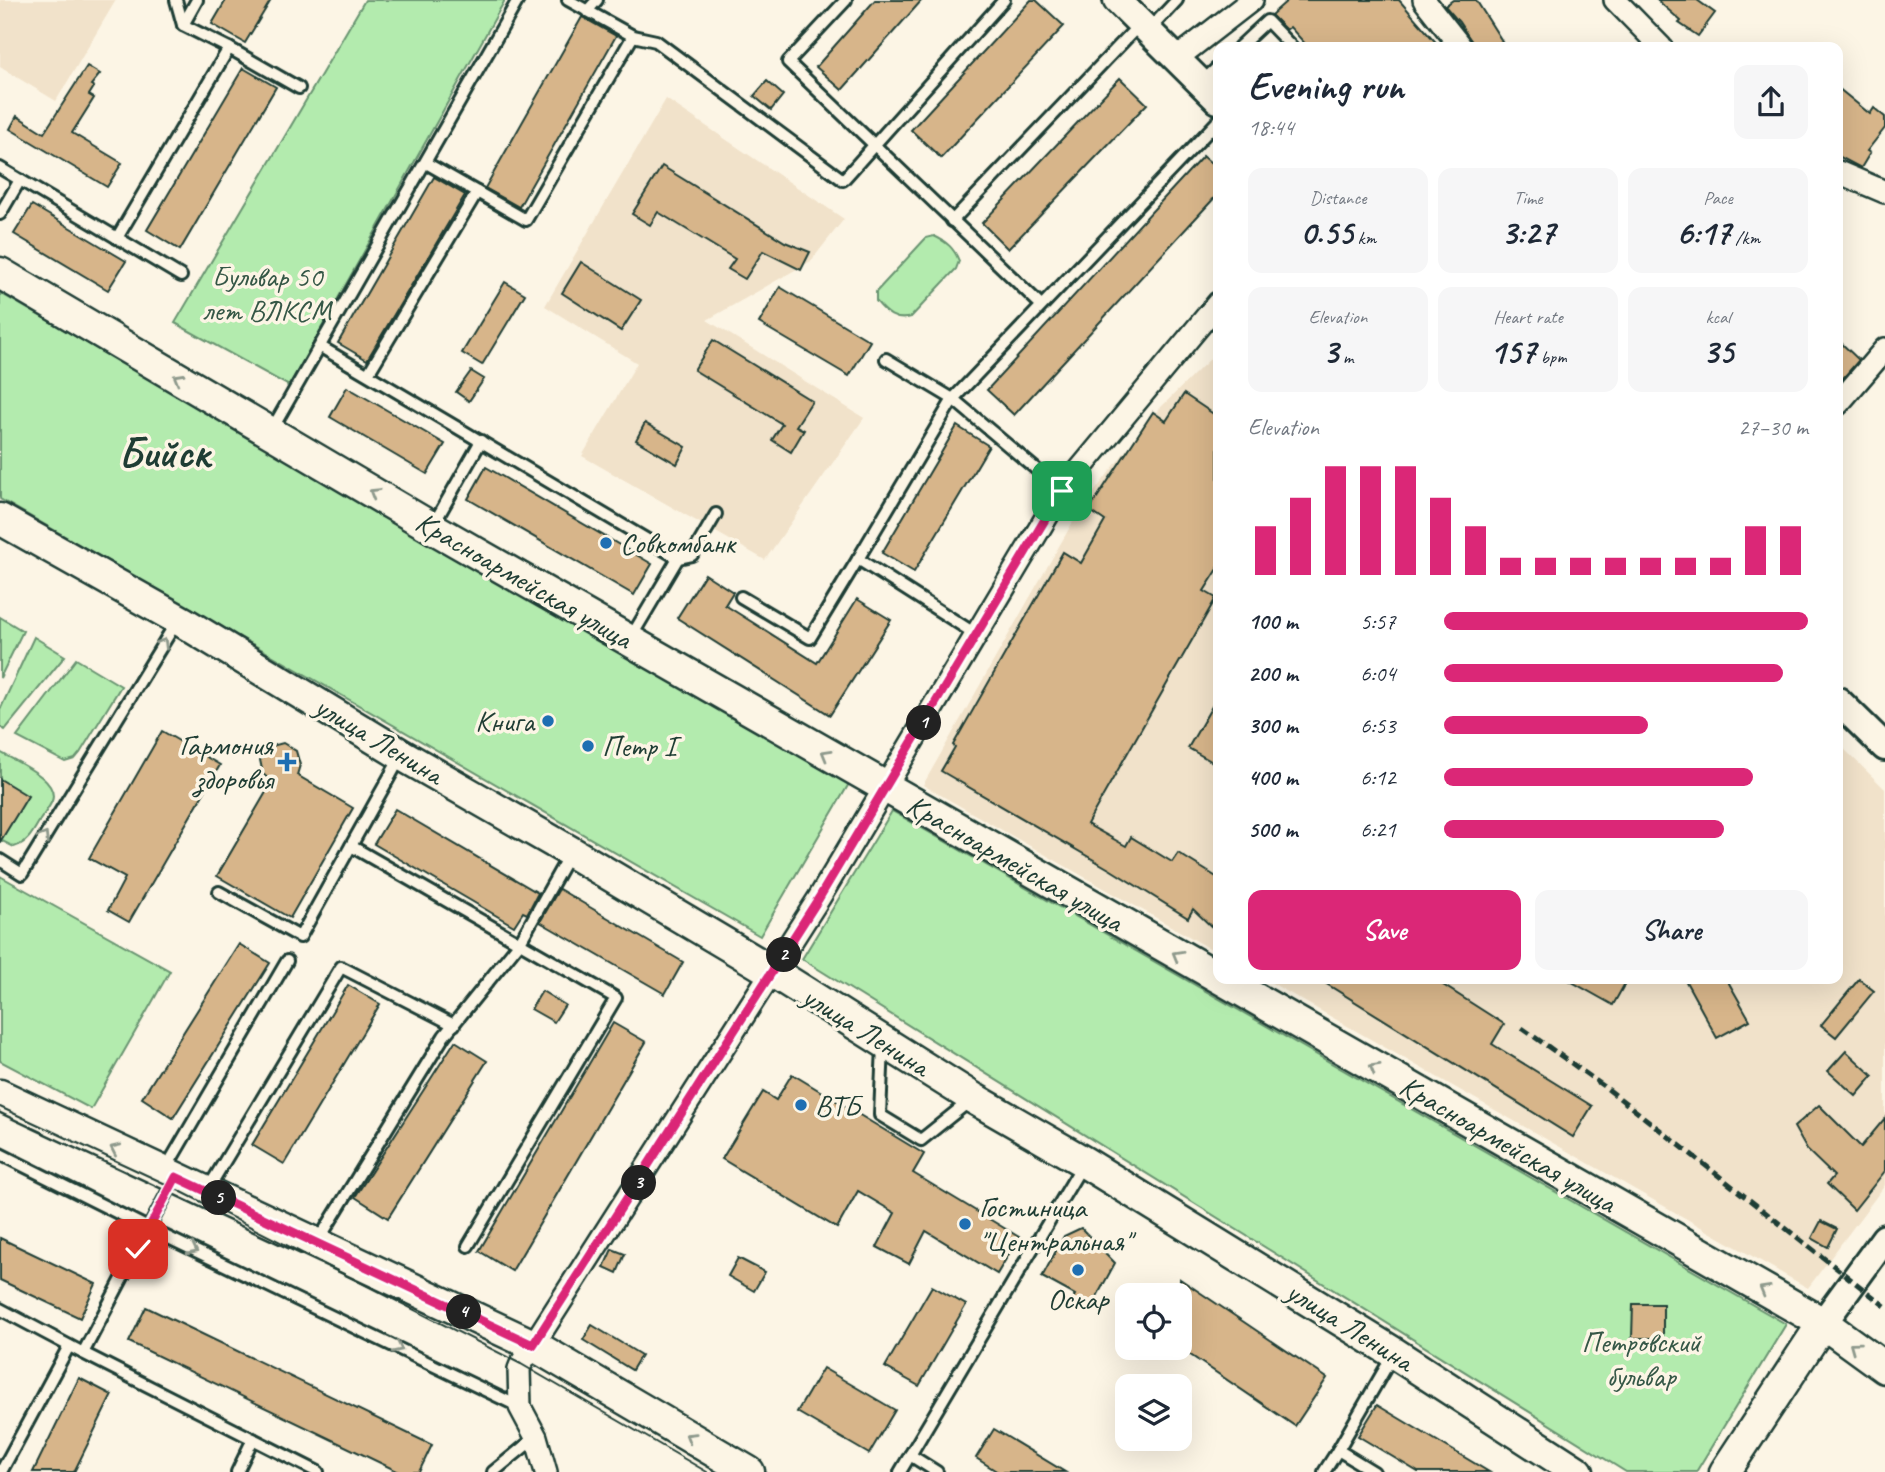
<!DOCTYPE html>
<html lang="en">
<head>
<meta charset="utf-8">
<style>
	body { margin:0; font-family:Caveat,sans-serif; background:#f6f6f7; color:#1f2937; height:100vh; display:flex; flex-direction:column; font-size:26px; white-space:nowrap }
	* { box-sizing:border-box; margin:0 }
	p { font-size:23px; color:#747a83 }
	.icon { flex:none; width:38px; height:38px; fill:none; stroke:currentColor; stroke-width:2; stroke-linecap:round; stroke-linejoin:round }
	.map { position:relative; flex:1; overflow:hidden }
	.sheet { position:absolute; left:1213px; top:42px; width:630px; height:942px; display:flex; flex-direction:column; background:#fff; border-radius:14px; box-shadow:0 7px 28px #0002 }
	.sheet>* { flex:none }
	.tools { position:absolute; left:1115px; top:1283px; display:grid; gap:14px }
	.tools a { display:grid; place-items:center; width:77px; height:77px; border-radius:14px; background:#fff; box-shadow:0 7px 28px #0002; font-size:35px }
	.pin { position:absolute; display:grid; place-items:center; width:60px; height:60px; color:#fff; margin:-30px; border-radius:14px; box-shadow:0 4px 10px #0006 }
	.km { position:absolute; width:35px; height:35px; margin:-18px; border-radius:50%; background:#222; color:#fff; font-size:19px; line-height:35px; text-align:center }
	.round { display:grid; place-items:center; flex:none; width:74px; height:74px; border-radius:14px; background:#f6f6f7 }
	.summary { display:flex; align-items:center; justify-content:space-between; height:119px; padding:0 35px }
	h1 { font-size:38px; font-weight:700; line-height:52px }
	.metrics { display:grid; grid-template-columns:repeat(3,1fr); gap:10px; height:119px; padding:7px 35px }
	.metrics div { display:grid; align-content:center; border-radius:14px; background:#f6f6f7; text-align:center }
	.metrics b { font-size:35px; font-weight:700 }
	.metrics small { font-size:19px; font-weight:400 }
	.metrics p { font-size:19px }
	.chart { height:196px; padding:14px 35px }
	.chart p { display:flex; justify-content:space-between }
	.chart svg { width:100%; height:126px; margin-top:7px; stroke:#db2777; stroke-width:6 }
	.primary-button { display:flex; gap:14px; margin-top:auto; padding:14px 35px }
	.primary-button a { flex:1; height:80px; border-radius:14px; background:#db2777; color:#fff; font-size:28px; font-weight:700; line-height:80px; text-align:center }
	.primary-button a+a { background:#f6f6f7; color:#1f2937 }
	ul { padding:0 35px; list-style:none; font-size:23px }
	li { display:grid; grid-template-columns:112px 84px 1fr; align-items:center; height:52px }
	li i { height:18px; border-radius:9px; background:#db2777 }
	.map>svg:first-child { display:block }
	.built { fill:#f1e2ca }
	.green { fill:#b3ebae; stroke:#699471; stroke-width:2 }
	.building { fill:#d7b58a; stroke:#1f3d34; stroke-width:2 }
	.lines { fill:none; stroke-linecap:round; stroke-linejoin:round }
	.service-casing { stroke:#1f3d34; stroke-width:16 }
	.minor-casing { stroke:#1f3d34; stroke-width:26 }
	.tertiary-casing { stroke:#1f3d34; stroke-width:32 }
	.secondary-casing { stroke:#1f3d34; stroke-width:35 }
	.service { stroke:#fcf5e5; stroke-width:10 }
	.minor { stroke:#fcf5e5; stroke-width:21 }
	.tertiary { stroke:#fcf5e5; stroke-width:26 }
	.secondary { stroke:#fcf5e5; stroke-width:30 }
	.tram { stroke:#1f3d34; stroke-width:2 }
	.rail { stroke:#1f3d34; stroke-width:5; stroke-dasharray:10 5; stroke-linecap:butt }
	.oneway { stroke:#8e998c }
	.route-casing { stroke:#fff; stroke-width:14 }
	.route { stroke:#db2777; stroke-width:9 }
	.poi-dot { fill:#1f6fb2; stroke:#fcf5e5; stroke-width:2.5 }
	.labels { text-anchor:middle; stroke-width:7; stroke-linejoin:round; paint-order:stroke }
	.park-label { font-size:30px; fill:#355746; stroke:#fcf5e5 }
	.poi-label { font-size:30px; fill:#1f3d34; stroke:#fcf5e5; text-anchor:start }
	.street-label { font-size:30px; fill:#1f3d34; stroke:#fcf5e5 }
	.town-label { font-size:44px; font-weight:bold; fill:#1f3d34; stroke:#fcf5e5 }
</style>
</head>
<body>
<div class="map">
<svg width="1885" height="1472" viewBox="0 0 1885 1472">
	<rect width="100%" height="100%" fill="#fcf5e5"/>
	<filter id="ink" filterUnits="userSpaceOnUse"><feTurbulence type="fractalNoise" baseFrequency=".0143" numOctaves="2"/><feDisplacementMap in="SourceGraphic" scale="14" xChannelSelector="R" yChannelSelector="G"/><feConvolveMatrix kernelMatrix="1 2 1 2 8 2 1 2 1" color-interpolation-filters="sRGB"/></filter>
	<g filter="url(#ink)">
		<!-- built -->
		<g class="built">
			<polygon points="0,0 116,0 56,101 0,67"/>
			<polygon points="666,99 844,219 811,261 707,320 864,418 765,560 582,456 637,363 545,306"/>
			<polygon points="1218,351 1218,953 923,785 1078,513 1154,414"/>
			<polygon points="1838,743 1885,789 1885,1185 1808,1288 1263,978 1838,978"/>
		</g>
		<!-- green -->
		<g class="green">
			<polygon points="365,0 505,0 289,386 175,323"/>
			<path d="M934,236c13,6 20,12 25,25l-3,8 -45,48c-16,5 -25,-4 -35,-16v-9l50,-54z"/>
			<polygon points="0,293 850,782 760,936 0,499"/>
			<polygon points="0,617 23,631 0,678"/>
			<polygon points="34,637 65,656 5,730 0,727 0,710"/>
			<polygon points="76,659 121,686 80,753 75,759 65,762 17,737"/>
			<path d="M0,752c16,10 60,27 52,49 -3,7 -8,13 -12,19 -7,12 -12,23 -26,27l-14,-7z"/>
			<polygon points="892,811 1786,1324 1696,1472 1626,1472 802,959"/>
			<polygon points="0,876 170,971 91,1109 0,1061"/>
		</g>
		<!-- building -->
		<g class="building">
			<polygon points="226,0 271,0 245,43 212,24"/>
			<polygon points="875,0 922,0 842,90 816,67"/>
			<polygon points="1031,0 1036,0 1064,26 941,158 911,130"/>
			<polygon points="1288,0 1399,0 1440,47 1308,47 1290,27 1286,30 1271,15"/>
			<polygon points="1453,0 1476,0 1502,41 1493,47 1475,47 1459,22 1445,6"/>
			<polygon points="1657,0 1697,0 1715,13 1698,36 1679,23 1681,21"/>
			<polygon points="582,17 616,36 519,207 485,188"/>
			<polygon points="87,66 100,74 91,85 94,87 89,95 94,98 72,133 122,163 107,187 10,129 17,116 44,133"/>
			<polygon points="243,68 276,87 180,250 147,230"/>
			<polygon points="1120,78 1147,104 1008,249 982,223"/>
			<polygon points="767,81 783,95 771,110 754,96"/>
			<polygon points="1838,88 1870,114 1874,108 1885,117 1885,128 1867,151 1870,153 1861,168 1838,156"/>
			<polygon points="1203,156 1218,169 1218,194 1014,415 987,390"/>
			<polygon points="662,166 785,242 810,252 801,270 763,251 745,279 728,269 735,259 658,212 650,225 632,214"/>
			<polygon points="434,177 465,195 367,360 338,343"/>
			<polygon points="32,205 126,261 108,290 14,234"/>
			<polygon points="581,262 641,300 621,331 562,293"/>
			<polygon points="505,282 525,294 482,365 462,353"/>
			<polygon points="780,287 870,341 849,376 759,323"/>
			<polygon points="713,340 812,401 796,426 804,430 791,452 772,440 782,424 694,370"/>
			<polygon points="1838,340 1859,360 1838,384"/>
			<polygon points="471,371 484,379 469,401 456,392"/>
			<polygon points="347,387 445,444 427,474 330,417"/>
			<polygon points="1184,394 1218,417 1218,569 1204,591 1216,598 1087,824 1126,846 1131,837 1172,862 1178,853 1218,878 1218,933 1193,909 1188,918 1111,870 941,771 955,747 953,745 1063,552 1081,563 1105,521 1089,510 1153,412 1166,421"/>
			<polygon points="645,423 686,447 677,464 636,440"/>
			<polygon points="957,426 989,446 914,572 882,553"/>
			<polygon points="486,467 652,564 634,595 468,499"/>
			<polygon points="705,574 733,592 725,605 817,663 857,599 891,620 830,715 677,618"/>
			<polygon points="1218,696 1218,765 1188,748"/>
			<polygon points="162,731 220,765 129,922 108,910 125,878 89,858"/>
			<polygon points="283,743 296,751 300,765 297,775 353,808 290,918 217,876 272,782 263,774 260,760 268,747"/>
			<polygon points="0,779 28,796 0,842"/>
			<polygon points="395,809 538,893 527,914 523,912 514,926 374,844"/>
			<polygon points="559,889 683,962 665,994 540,922"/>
			<polygon points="239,944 270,963 173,1118 142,1098"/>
			<polygon points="1317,978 1432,978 1504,1024 1492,1044 1592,1106 1573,1137"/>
			<polygon points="1565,978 1628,978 1613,1005"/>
			<polygon points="1684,978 1726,978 1750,1020 1717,1038"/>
			<polygon points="1859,979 1874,991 1836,1037 1821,1025"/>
			<polygon points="348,985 380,1004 284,1164 252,1145"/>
			<polygon points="542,991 565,1005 554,1022 531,1009"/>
			<polygon points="613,1023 646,1042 512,1271 479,1251"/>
			<polygon points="455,1041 487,1061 388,1218 355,1197"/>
			<polygon points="1846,1051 1873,1076 1856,1096 1828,1071"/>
			<polygon points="792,1074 924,1154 913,1173 1019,1237 997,1274 926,1231 909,1264 877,1247 895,1213 858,1191 837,1228 722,1159 763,1092 776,1100"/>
			<polygon points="1819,1105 1861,1147 1885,1118 1885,1171 1854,1210 1827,1184 1834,1176 1807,1150 1794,1127"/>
			<polygon points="1821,1221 1837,1229 1828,1247 1812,1238"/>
			<polygon points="1081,1228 1115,1263 1089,1311 1072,1301 1075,1295 1042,1277 1064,1236"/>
			<polygon points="0,1238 96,1284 80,1318 0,1280"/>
			<polygon points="612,1249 625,1254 617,1273 604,1267"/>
			<polygon points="738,1258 765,1272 754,1291 728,1276"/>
			<polygon points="1180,1279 1327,1378 1295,1426 1180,1348"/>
			<polygon points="932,1286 966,1305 919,1386 885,1367"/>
			<polygon points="1633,1304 1663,1304 1663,1338 1632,1338"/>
			<polygon points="146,1307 432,1445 419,1472 399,1472 129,1342"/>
			<polygon points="592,1325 641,1355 632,1370 583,1340"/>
			<polygon points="823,1368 895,1410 869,1454 797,1412"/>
			<polygon points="79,1378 112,1395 74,1472 33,1472"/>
			<polygon points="1377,1405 1489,1472 1418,1472 1358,1436"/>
			<polygon points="994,1429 1065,1472 998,1472 976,1458"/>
		</g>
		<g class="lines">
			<defs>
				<g id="service">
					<polyline points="176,0 183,25"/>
					<polyline points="197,0 183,25 229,48"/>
					<polyline points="568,0 633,36 656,41 843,180 1004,0"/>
					<polyline points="846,0 788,62 1041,305"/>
					<polyline points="587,11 597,0"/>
					<polyline points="1148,31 1177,0"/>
					<polyline points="1239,47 1267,21 1292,47"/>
					<polyline points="1202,82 1218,67"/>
					<polyline points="426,163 477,192"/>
					<polyline points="0,168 181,276"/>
					<polyline points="0,214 20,180"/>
					<polyline points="952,221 1140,24"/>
					<polyline points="117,238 229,48 299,88"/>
					<polyline points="321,347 678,558 630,639"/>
					<polyline points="368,374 477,192 526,220 633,36"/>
					<polyline points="271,431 518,0"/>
					<polyline points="1062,491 953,399 1218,121"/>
					<polyline points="432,527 481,441"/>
					<polyline points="678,558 692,555 716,514"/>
					<polyline points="858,559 953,399 886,359"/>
					<polyline points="741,597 810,638 858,559 977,635"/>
					<polyline points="351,846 616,998 468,1246"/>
					<polyline points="0,860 22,874 177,621"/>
					<polyline points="219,892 300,937 400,758"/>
					<polyline points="883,1046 880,1115 921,1140 972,1099"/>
					<polyline points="0,1154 148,1228 520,1407"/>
					<polyline points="165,1170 287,961"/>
					<polyline points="208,1189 341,967 454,1025"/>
					<polyline points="318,1241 444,1036 520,942 570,853"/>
					<polyline points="0,1309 83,1353 175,1178"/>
					<polyline points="83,1353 318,1472"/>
					<polyline points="910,1455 937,1472"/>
					<polyline points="1,1472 69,1346"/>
					<polyline points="237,1472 253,1439"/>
					<polyline points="493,1472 536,1437"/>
					<polyline points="900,1472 1083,1164"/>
					<polyline points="1324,1472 1338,1450"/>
					<polyline points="1374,1472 1338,1450 1393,1355"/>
				</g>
				<g id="minor">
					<polyline points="1424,0 1461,47"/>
					<polyline points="1615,0 1661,47"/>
					<polyline points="1176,59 1252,0"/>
					<polyline points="1838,172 1885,192"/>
					<polyline points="1838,404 1885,349"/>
					<polyline points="546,1472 536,1437 520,1407 519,1369 521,1364 819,898 1062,491 1218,303"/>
				</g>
				<g id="tertiary">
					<polyline points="1117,0 1218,100"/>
					<polyline points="1838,701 1885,747"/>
					<polyline points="1823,1323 1885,1238"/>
				</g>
				<g id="secondary">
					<polyline points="0,273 431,527 1823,1323 1885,1368"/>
					<polyline points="0,519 183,622 402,755 571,852 773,972 973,1098 1084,1162 1394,1353 1578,1472"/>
					<polyline points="0,1095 533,1345 749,1472"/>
					<polyline points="1725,1472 1823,1323"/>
				</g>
			</defs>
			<!-- service casing -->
			<use href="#service" class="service-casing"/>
			<!-- minor casing -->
			<use href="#minor" class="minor-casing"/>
			<!-- tertiary casing -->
			<use href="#tertiary" class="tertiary-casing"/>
			<!-- secondary casing -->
			<use href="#secondary" class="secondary-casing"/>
			<!-- service -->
			<use href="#service" class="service"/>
			<!-- minor -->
			<use href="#minor" class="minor"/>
			<!-- tertiary -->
			<use href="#tertiary" class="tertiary"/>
			<!-- secondary -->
			<use href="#secondary" class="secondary"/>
			<!-- tram -->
			<polyline class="tram" points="0,1107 170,1186 521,1364 707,1472"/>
			<!-- rail -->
			<polyline class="rail" points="1522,1028 1609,1090 1885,1306"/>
		</g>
		<!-- one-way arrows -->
		<defs><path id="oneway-chevron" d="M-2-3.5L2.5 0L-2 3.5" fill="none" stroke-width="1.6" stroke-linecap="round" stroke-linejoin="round" transform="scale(1.75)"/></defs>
		<g class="oneway">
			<use href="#oneway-chevron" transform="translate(178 378) rotate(-150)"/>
			<use href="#oneway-chevron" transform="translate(374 493) rotate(-149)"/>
			<use href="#oneway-chevron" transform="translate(163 643) rotate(-59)"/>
			<use href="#oneway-chevron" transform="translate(826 754) rotate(-150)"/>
			<use href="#oneway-chevron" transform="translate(44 837) rotate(-58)"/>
			<use href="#oneway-chevron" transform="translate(1177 955) rotate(-150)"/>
			<use href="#oneway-chevron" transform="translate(1374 1068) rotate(-150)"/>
			<use href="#oneway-chevron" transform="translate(115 1149) rotate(-155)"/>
			<use href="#oneway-chevron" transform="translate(193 1250) rotate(26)"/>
			<use href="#oneway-chevron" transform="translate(1764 1290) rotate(-150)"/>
			<use href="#oneway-chevron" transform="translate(1854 1346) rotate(-144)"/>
			<use href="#oneway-chevron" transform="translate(398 1348) rotate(26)"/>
			<use href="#oneway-chevron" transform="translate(690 1437) rotate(-149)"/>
		</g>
	</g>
	<g class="lines" filter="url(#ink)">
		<defs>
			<polyline id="route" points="138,1249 176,1177 533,1345 819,898 1062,491"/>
		</defs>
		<!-- route casing -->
		<use href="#route" class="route-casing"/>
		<!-- route -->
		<use href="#route" class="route"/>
	</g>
	<!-- markers -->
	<g class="poi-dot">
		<circle cx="606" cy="543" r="7"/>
		<circle cx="548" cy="721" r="7"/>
		<circle cx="588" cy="746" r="7"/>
		<path d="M283.5 751.5h7v7h7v7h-7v7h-7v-7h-7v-7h7z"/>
		<circle cx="801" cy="1105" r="7"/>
		<circle cx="965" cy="1224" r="7"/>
		<circle cx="1078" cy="1270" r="7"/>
	</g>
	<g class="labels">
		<!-- park labels -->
		<g class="park-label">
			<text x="267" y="286">Бульвар 50<tspan x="267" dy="34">лет ВЛКСМ</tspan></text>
			<text x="1641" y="1352">Петровский<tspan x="1641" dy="34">бульвар</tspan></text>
		</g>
		<!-- poi labels -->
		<g class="poi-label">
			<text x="620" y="553">Совкомбанк</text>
			<text x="534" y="731" text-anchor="end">Книга</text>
			<text x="273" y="755" text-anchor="end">Гармония<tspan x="273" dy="34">здоровья</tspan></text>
			<text x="602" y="756">Петр I</text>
			<text x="815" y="1115">ВТБ</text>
			<text x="979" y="1217">Гостиница<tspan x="979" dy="34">"Центральная"</tspan></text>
			<text x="1078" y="1309" text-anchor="middle">Оскар</text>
		</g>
		<!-- street labels -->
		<g class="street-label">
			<text transform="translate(524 580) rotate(30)" y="10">Красноармейская улица</text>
			<text transform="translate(379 740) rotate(31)" y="10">улица Ленина</text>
			<text transform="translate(1015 863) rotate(30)" y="10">Красноармейская улица</text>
			<text transform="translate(866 1031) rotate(32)" y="10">улица Ленина</text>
			<text transform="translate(1508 1144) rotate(30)" y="10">Красноармейская улица</text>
			<text transform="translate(1350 1326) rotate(32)" y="10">улица Ленина</text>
		</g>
		<!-- town labels -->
		<g class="town-label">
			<text x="164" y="467">Бийск</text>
		</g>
	</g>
</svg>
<div class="tools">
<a><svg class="icon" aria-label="locate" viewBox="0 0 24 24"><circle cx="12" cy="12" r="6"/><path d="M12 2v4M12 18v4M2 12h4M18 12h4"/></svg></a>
<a><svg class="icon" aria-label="layers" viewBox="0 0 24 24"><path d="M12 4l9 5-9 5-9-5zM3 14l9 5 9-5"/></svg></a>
</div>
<div class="pin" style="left:1062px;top:491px;background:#1e9e55"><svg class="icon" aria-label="arrive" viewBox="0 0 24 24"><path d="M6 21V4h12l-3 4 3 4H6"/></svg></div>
<div class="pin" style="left:138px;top:1249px;background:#d93025"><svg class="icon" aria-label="check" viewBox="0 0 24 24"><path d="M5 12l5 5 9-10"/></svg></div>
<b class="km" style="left:924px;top:723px">1</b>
<b class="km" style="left:784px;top:955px">2</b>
<b class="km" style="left:639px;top:1183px">3</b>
<b class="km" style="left:464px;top:1312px">4</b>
<b class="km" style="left:219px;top:1198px">5</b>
<section class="sheet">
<div class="summary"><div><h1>Evening run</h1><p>18:44</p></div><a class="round"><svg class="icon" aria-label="share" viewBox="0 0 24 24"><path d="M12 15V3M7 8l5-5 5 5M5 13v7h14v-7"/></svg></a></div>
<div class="metrics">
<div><p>Distance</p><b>0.55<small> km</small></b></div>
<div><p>Time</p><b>3:27</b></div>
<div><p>Pace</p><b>6:17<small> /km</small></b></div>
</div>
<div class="metrics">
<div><p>Elevation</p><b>3<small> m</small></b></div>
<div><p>Heart rate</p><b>157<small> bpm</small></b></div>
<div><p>kcal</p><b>35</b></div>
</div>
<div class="chart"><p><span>Elevation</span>27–30 m</p>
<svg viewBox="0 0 160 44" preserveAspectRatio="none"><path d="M5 44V27M15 44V17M25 44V6M35 44V6M45 44V6M55 44V17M65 44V27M75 44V38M85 44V38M95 44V38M105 44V38M115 44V38M125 44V38M135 44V38M145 44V27M155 44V27"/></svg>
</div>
<ul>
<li><b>100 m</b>5:57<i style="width:100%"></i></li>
<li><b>200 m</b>6:04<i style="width:93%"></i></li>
<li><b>300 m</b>6:53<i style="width:56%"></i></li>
<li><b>400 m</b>6:12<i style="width:85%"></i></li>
<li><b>500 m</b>6:21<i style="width:77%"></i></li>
</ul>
<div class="primary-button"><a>Save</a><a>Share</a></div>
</section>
</div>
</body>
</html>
